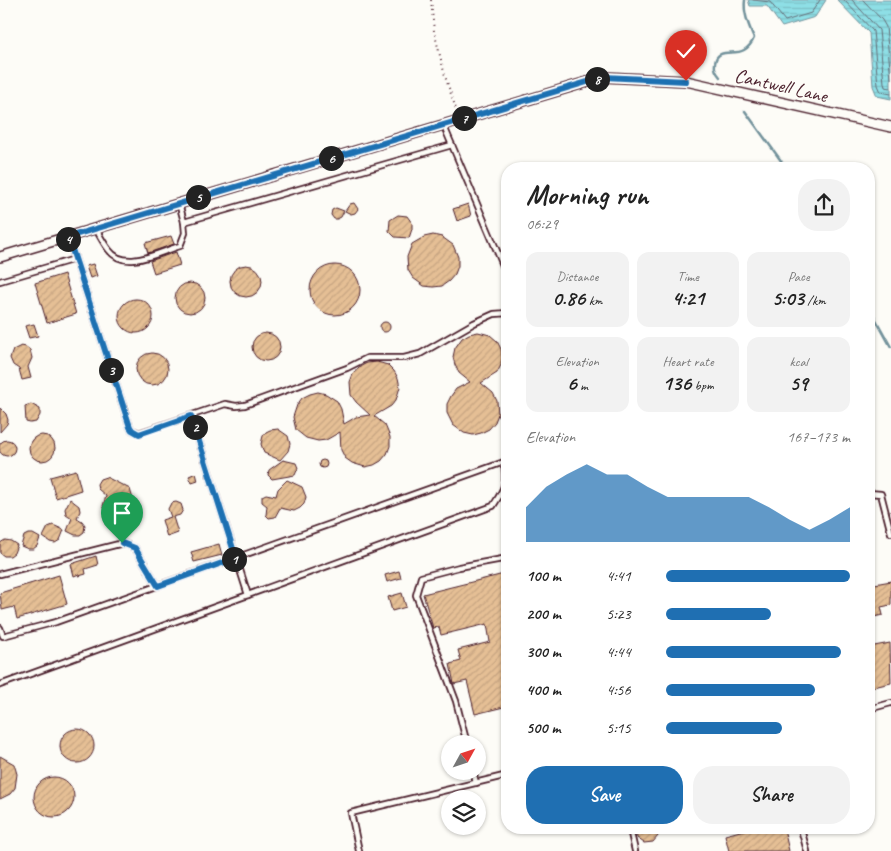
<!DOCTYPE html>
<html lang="en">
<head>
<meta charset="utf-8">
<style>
	body { margin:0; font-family:Caveat,sans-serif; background:#f2f2f2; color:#222; height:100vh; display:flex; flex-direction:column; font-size:19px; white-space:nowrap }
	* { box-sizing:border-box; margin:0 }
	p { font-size:16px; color:#767676 }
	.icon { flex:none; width:28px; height:28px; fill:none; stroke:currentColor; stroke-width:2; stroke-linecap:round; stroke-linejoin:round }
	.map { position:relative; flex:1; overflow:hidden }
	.panel { position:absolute; left:501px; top:162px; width:374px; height:672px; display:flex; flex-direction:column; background:#fff; border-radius:20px; box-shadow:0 1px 4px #0004 }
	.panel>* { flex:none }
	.needle { width:32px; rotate:50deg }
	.buttons { position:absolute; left:441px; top:735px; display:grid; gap:10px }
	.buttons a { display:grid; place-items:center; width:45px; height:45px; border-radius:50%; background:#fff; box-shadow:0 1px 4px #0004; font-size:25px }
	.pin { position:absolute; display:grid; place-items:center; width:42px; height:42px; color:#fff; margin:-51px -21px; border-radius:50% 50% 50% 0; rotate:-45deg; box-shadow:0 0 5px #0007 }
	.pin .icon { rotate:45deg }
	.km { position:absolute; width:25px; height:25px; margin:-12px; border-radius:50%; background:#222; color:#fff; font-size:14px; line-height:25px; text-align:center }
	.round { display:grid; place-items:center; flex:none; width:52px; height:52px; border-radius:20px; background:#f2f2f2 }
	.overview { display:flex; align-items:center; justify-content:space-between; height:85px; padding:0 25px }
	h1 { font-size:28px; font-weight:700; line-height:38px }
	.metrics { display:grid; grid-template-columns:repeat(3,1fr); gap:8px; height:85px; padding:5px 25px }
	.metrics div { display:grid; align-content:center; border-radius:12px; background:#f2f2f2; text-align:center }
	.metrics b { font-size:21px; font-weight:700 }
	.metrics small { font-size:14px; font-weight:400 }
	.metrics p { font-size:14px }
	.chart { height:140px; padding:10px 25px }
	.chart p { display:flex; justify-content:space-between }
	.chart svg { width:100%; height:90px; margin-top:5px; fill:#1f6fb2; opacity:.7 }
	.button { display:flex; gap:10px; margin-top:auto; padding:10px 25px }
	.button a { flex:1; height:58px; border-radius:20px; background:#1f6fb2; color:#fff; font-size:20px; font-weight:700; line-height:58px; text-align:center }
	.button a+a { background:#f2f2f2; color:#222 }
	ul { padding:0 25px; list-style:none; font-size:16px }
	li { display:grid; grid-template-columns:80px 60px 1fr; align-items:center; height:38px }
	li i { height:12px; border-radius:6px; background:#1f6fb2 }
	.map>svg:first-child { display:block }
	.water { fill:url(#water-rules); stroke:#73929b }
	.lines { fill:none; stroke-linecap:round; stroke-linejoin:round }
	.shore { stroke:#656c76; stroke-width:1 }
	.stream { stroke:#73929b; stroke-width:2.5 }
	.building { fill:url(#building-hatch); stroke:#4a1f2b }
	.lane-casing { stroke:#4a1f2b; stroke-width:8 }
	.street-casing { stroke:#4a1f2b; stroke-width:12 }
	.path { stroke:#4a1f2b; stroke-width:2; stroke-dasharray:1 4; stroke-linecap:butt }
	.lane { stroke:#fdfcf7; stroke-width:4.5 }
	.street { stroke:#fdfcf7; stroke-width:9 }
	.route-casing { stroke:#fff; stroke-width:10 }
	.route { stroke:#1f6fb2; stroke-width:6 }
	.labels { text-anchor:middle; stroke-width:5; stroke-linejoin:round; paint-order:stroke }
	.street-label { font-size:20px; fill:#4a1f2b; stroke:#fdfcf7 }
</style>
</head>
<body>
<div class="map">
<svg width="891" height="851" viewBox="0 0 891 851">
	<defs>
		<pattern id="water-rules" width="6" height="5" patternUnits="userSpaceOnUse" patternTransform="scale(1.25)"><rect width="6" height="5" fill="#8edfe6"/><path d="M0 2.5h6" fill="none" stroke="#7cbfc5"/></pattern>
		<pattern id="building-hatch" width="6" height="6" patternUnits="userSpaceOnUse" patternTransform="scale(1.25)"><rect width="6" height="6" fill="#e5bf95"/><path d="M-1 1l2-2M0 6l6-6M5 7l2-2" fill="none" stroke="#c6a481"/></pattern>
	</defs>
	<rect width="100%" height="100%" fill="#fdfcf7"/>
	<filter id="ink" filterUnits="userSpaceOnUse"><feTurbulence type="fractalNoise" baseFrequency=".02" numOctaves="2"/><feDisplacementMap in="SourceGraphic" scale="10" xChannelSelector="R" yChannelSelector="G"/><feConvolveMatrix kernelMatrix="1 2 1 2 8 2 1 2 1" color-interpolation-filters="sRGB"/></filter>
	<g filter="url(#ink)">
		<!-- water -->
		<g class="water">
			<polygon points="748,0 826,0 815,17 782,27 767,6 750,6"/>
			<polygon points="837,0 891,0 891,99 877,96 873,86 869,33"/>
		</g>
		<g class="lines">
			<!-- shore -->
			<g class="shore">
				<polyline points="753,0 770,2 785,21 811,13 820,0"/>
				<polyline points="844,0 873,31 878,85 881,92 891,94"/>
				<polyline points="852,0 879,30 884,83 885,87 891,88"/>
				<polyline points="863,0 882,20 886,27 891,79"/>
			</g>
			<!-- stream -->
			<g class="stream">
				<path d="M720,77c-4,-5 -6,-8 -5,-14 2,-16 19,-7 29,-13 5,-3 8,-7 10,-12 -5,-12 -11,-25 -9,-38"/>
				<polyline points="745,111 787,169"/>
				<polyline points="869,307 891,347"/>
			</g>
		</g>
		<!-- building -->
		<g class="building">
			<polygon points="354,203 358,209 355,213 351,214 345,211 350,204"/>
			<polygon points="468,204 471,216 457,221 453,209"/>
			<polygon points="336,208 344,211 341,217 337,219 334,219 331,215 332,210"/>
			<polygon points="398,215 407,216 412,223 412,229 409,238 395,237 389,231 390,220"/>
			<polygon points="433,235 442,237 453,245 458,257 458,266 455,274 449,281 442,286 433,287 424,286 413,278 408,270 407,257 412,244 424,237"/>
			<polygon points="171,236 174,244 148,253 145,243"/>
			<polygon points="176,252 180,265 154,273 150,261"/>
			<polygon points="93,264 97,276 90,278 86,266"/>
			<circle cx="335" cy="290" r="25"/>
			<circle cx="246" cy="281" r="16"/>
			<polygon points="64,274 76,314 47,323 35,283"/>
			<circle cx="190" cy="298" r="15"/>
			<circle cx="136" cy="316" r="17"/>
			<circle cx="385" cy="327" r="5"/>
			<polygon points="34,324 38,336 29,338 25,326"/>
			<polygon points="478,332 490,335 497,341 501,349 502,357 501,365 497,373 481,383 493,393 497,401 498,414 495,422 489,429 481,433 473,435 464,433 453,425 447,413 447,404 451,396 456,389 470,382 459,373 455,365 453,357 455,348 462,338 469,334"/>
			<circle cx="266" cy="347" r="14"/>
			<polygon points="21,346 26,347 30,350 32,358 28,367 31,378 22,380 19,369 13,365 10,358 13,350"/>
			<circle cx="152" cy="369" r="16"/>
			<polygon points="377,362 388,365 394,371 398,378 400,387 396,400 391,406 374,416 385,425 390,437 390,446 387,454 381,461 374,465 365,467 352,463 345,458 341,450 340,432 326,440 318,441 306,438 296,430 293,417 297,405 302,398 310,394 318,392 326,394 337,401 341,409 344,424 356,417 370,415 356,402 351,395 350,382 353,374 359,367 367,363"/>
			<polygon points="31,404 40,409 40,415 36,422 30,423 26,422 25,406"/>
			<polygon points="0,408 6,414 8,420 7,424 0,432"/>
			<polygon points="278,429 288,436 290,444 288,451 280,460 264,453 261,444 263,436 266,432 270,430"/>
			<circle cx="42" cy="448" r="13"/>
			<circle cx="7" cy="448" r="8"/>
			<polygon points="283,460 296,463 298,468 295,475 272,479 268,475 269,470"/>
			<circle cx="323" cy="464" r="4"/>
			<polygon points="76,470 81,490 56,498 50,477"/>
			<polygon points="196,473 198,481 192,483 189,476"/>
			<polygon points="106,477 130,489 134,503 106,511 103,506 106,496 98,489 97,484 100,479"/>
			<polygon points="287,480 302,487 306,497 304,504 300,508 294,511 280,508 275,517 269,518 266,515 267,506 262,502 262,496 266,494 276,496 278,489"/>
			<polygon points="70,499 79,506 80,511 77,518 82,521 85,525 84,532 80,535 75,535 67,531 72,518 66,514 65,509"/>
			<polygon points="176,502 181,504 183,510 180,515 173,517 178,533 167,537 162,520 171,517 168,509 171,503"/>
			<polygon points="113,510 124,520 124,527 120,531 114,531 110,527 109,522"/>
			<polygon points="53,525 64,530 60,540 55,543 50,542 43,537 48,527"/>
			<polygon points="28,534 33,534 40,538 37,546 33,549 28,549 21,546 24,536"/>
			<polygon points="5,540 11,541 17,545 14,553 10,556 4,556 0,553 0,543"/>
			<polygon points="219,544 222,555 194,562 191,552"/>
			<polygon points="96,556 98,565 85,569 86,574 79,576 79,574 74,576 71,564"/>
			<polygon points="399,571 401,578 387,582 385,575"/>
			<polygon points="508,573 508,706 475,714 467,681 454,684 450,664 461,661 458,650 490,642 487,624 441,635 439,627 433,628 423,594"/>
			<polygon points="59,575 67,604 17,619 14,607 2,610 0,593"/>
			<polygon points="891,581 891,605 881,607 883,615 869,618 869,585"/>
			<polygon points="402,593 406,607 392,611 388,597"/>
			<polygon points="890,643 891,683 869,688 869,647"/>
			<circle cx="77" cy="746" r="17"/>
			<polygon points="0,756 14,764 17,774 15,788 10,794 0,799"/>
			<circle cx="54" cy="797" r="20"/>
			<polygon points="636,829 659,829 658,836 653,842 644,843 637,838"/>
			<polygon points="748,829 784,829 789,851 729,851 725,835"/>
		</g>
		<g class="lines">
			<defs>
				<g id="lane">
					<polyline points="443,124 508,277"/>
					<polyline points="179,203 184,222 452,145"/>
					<path d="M96,229c4,7 8,15 13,21 16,22 50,2 71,-4l5,-13 -1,-11"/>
					<polyline points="68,237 130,427 132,430 139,433 225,404 236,406 245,405 347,368 367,358 404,358 420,354 474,323 494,314 508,313"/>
					<polyline points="0,281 75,259"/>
					<polyline points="191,416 248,595"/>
					<polyline points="869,493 881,494 891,533"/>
					<polyline points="0,574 123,543 135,548 158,586"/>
					<polyline points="0,628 3,636 56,622 504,462"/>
					<path d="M0,685l493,-179c12,-19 14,-20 11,-44l4,-1"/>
					<polyline points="869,709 891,703"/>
					<polyline points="467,744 456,701 416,595 421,577 459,567 508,558"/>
					<polyline points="473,771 476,783"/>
					<polyline points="630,829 635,851"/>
					<polyline points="801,829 807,851"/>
					<polyline points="359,851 351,813 508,775"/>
				</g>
				<polyline id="street" points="0,257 604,77 686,81 891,127"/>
			</defs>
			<!-- lane casing -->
			<use href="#lane" class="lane-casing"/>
			<!-- street casing -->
			<use href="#street" class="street-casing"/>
			<!-- path -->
			<polyline class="path" points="431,0 434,31 445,76 457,112"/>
			<!-- lane -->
			<use href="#lane" class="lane"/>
			<!-- street -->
			<use href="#street" class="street"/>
		</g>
	</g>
	<g class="lines" filter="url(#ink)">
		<defs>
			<polyline id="route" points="122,543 135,548 158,586 236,558 191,416 139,434 132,430 130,427 68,237 604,77 686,81"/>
		</defs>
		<!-- route casing -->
		<use href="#route" class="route-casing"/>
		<!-- route -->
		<use href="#route" class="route"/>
	</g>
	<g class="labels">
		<!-- street labels -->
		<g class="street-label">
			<text transform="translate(781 85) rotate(13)" y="7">Cantwell Lane</text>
		</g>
	</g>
</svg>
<div class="buttons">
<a><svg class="needle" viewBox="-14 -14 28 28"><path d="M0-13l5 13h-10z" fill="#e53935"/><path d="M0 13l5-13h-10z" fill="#767676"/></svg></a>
<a><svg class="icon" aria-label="layers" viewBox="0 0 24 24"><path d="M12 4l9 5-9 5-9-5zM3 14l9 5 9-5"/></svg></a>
</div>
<div class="pin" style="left:122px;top:543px;background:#1e9e55"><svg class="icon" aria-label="arrive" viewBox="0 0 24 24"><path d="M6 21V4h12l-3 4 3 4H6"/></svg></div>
<div class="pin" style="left:686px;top:81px;background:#d93025"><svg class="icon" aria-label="check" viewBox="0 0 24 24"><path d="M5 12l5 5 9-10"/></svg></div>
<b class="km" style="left:234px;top:559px">1</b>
<b class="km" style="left:195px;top:427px">2</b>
<b class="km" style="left:111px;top:370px">3</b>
<b class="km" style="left:68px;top:239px">4</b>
<b class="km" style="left:198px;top:197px">5</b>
<b class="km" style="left:331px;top:158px">6</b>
<b class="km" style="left:464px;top:118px">7</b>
<b class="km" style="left:597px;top:79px">8</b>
<section class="panel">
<div class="overview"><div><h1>Morning run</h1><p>06:29</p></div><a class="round"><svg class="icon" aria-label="share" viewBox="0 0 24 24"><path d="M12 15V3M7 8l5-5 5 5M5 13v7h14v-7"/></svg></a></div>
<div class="metrics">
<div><p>Distance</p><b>0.86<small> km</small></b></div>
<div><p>Time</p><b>4:21</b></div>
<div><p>Pace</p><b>5:03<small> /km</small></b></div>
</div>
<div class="metrics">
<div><p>Elevation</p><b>6<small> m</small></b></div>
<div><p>Heart rate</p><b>136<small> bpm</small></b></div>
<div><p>kcal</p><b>59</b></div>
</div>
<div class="chart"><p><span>Elevation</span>167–173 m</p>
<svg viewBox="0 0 160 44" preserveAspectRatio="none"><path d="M0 44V27L10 17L20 11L30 6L40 11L50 11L60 17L70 22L80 22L90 22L100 22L110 22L120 27L130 33L140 38L150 33L160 27V44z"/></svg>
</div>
<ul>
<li><b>100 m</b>4:41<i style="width:100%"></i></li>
<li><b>200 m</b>5:23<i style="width:57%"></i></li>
<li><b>300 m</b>4:44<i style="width:95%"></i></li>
<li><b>400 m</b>4:56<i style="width:81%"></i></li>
<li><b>500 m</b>5:15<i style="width:63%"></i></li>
</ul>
<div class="button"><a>Save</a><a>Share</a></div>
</section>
</div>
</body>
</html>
